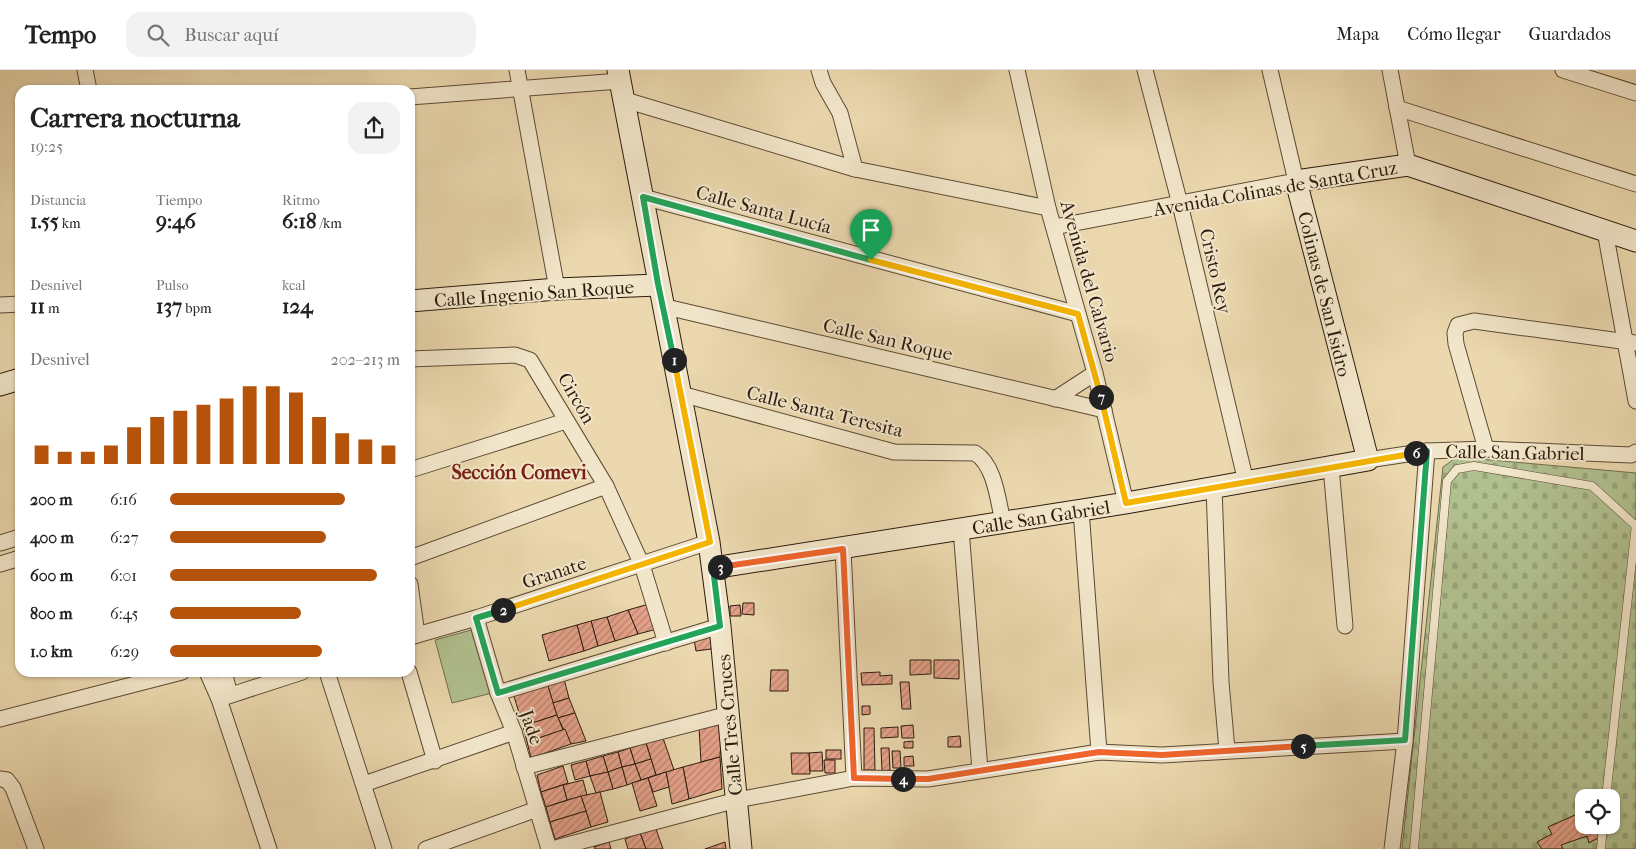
<!DOCTYPE html>
<html lang="es">
<head>
<meta charset="utf-8">
<style>
	body { margin:0; font-family:"IM FELL French Canon",serif; background:#f2f2f2; color:#222; height:100vh; display:flex; flex-direction:column; font-size:19px; white-space:nowrap }
	* { box-sizing:border-box; margin:0 }
	p { font-size:16px; color:#767676 }
	.icon { flex:none; width:28px; height:28px; fill:none; stroke:currentColor; stroke-width:2; stroke-linecap:round; stroke-linejoin:round }
	.map { position:relative; flex:1; overflow:hidden }
	.side { position:absolute; left:15px; top:15px; width:400px; height:592px; display:flex; flex-direction:column; background:#fff; border-radius:15px; box-shadow:0 1px 4px #0004 }
	.side>* { flex:none }
	.tools { position:absolute; left:1575px; top:719px; display:grid; gap:10px }
	.tools a { display:grid; place-items:center; width:45px; height:45px; border-radius:10px; background:#fff; box-shadow:0 1px 4px #0004; font-size:25px }
	.pin { position:absolute; display:grid; place-items:center; width:42px; height:42px; color:#fff; margin:-51px -21px; border-radius:50% 50% 50% 0; rotate:-45deg; box-shadow:0 0 5px #0007 }
	.pin .icon { rotate:45deg }
	.km { position:absolute; width:25px; height:25px; margin:-12px; border-radius:50%; background:#222; color:#fff; font-size:14px; line-height:25px; text-align:center }
	.round { display:grid; place-items:center; flex:none; width:52px; height:52px; border-radius:15px; background:#f2f2f2 }
	.head { display:flex; align-items:center; justify-content:space-between; height:85px; padding:0 15px }
	h1 { font-size:28px; font-weight:800; line-height:38px }
	.figures { display:grid; grid-template-columns:repeat(3,1fr); gap:8px; height:85px; padding:5px 15px }
	.figures div { display:grid; align-content:center }
	.figures b { font-size:21px; font-weight:800 }
	.figures small { font-size:14px; font-weight:400 }
	.figures p { font-size:14px }
	.chart { height:140px; padding:10px 15px }
	.chart p { display:flex; justify-content:space-between }
	.chart svg { width:100%; height:90px; margin-top:5px; stroke:#b45309; stroke-width:6 }
	ul { padding:0 15px; list-style:none; font-size:16px }
	li { display:grid; grid-template-columns:80px 60px 1fr; align-items:center; height:38px }
	li i { height:12px; border-radius:6px; background:#b45309 }
	header { display:flex; align-items:center; gap:30px; box-sizing:border-box; height:70px; padding:0 25px; background:#fff; border-bottom:1px solid #e0e0e0 }
	header strong { font-size:24px }
	nav { display:flex; gap:28px; margin-inline-start:auto; font-size:18px }
	.search { width:350px; height:45px; background:#f2f2f2; display:flex; align-items:center; gap:12px; box-sizing:border-box; padding:0 18px; border-radius:15px; color:#767676; font-size:19px }
	.map>svg:first-child { display:block }
	.cemetery { fill:url(#cemetery-stones); stroke:#6e6d4e; fill-rule:evenodd }
	.pitch { fill:#b1c08f; stroke:#6e6d4e }
	.building { fill:url(#building-hatch); stroke:#2c1a0d }
	.lines { fill:none; stroke-linecap:round; stroke-linejoin:round }
	.lane-casing { stroke:#5c4a35; stroke-width:9 }
	.street-casing { stroke:#5c4a35; stroke-width:17 }
	.secondary-casing { stroke:#2c1a0d; stroke-width:23 }
	.lane { stroke:#f2e6ca; stroke-width:8 }
	.street { stroke:#f2e6ca; stroke-width:15 }
	.secondary { stroke:#f2e6ca; stroke-width:21 }
	.split-1-casing { stroke:#fff; stroke-width:10 }
	.split-2-casing { stroke:#fff; stroke-width:10 }
	.split-3-casing { stroke:#fff; stroke-width:10 }
	.split-4-casing { stroke:#fff; stroke-width:10 }
	.split-5-casing { stroke:#fff; stroke-width:10 }
	.split-6-casing { stroke:#fff; stroke-width:10 }
	.split-7-casing { stroke:#fff; stroke-width:10 }
	.split-8-casing { stroke:#fff; stroke-width:10 }
	.split-1 { stroke:#22a559; stroke-width:6 }
	.split-2 { stroke:#f5b400; stroke-width:6 }
	.split-3 { stroke:#22a559; stroke-width:6 }
	.split-4 { stroke:#f0652b; stroke-width:6 }
	.split-5 { stroke:#f0652b; stroke-width:6 }
	.split-6 { stroke:#22a559; stroke-width:6 }
	.split-7 { stroke:#f5b400; stroke-width:6 }
	.split-8 { stroke:#f5b400; stroke-width:6 }
	.labels { text-anchor:middle; stroke-width:4; stroke-linejoin:round; paint-order:stroke }
	.street-label { font-size:19px; fill:#2c1a0d; stroke:#f2e6ca }
	.neighbourhood-label { font-size:20px; font-weight:bold; fill:#7a1f14; stroke:#f2e6ca }
</style>
</head>
<body>
<header>
<strong>Tempo</strong>
<div class="search"><svg class="icon" aria-label="search" viewBox="0 0 24 24"><circle cx="10" cy="10" r="6"/><path d="M15 15l6 6"/></svg>Buscar aquí</div>
<nav><a>Mapa</a><a>Cómo llegar</a><a>Guardados</a></nav>
</header>
<div class="map">
<svg width="1636" height="779" viewBox="0 0 1636 779">
	<defs>
		<pattern id="cemetery-stones" width="16" height="16" patternUnits="userSpaceOnUse" patternTransform="scale(1.25)"><rect width="16" height="16" fill="#b1c08f"/><path d="M2 7V4a2 2 0 0 1 4 0v3zM10 15v-3a2 2 0 0 1 4 0v3z" fill="#98a47a"/></pattern>
		<pattern id="building-hatch" width="6" height="6" patternUnits="userSpaceOnUse" patternTransform="scale(1.25)"><rect width="6" height="6" fill="#e5a28a"/><path d="M-1 1l2-2M0 6l6-6M5 7l2-2" fill="none" stroke="#ba836f"/></pattern>
	</defs>
	<rect width="100%" height="100%" fill="#ebd8ae"/>
	<filter id="stains"><feTurbulence type="fractalNoise" baseFrequency=".004" numOctaves="4"/><feColorMatrix values="0 0 0 0 .2 0 0 0 0 .09 0 0 0 0 .02 0 0 0 .5 -.17"/></filter>
	<radialGradient id="worn" r=".72"><stop offset=".6" stop-color="#630" stop-opacity="0"/><stop offset="1" stop-color="#630" stop-opacity=".3"/></radialGradient>
	<!-- cemetery -->
	<path class="cemetery" d="M1457,387l179,16v376h-234l41,-382zM1584,728h27v27h-27z"/>
	<!-- pitch -->
	<polygon class="pitch" points="475,559 492,623 452,633 435,570"/>
	<!-- building -->
	<g class="building">
		<polygon points="743,533 754,533 754,545 742,544"/>
		<polygon points="649,534 657,559 638,564 628,540"/>
		<polygon points="740,535 741,546 730,546 730,536"/>
		<polygon points="628,540 638,564 615,571 607,547"/>
		<polygon points="607,547 615,571 598,576 591,551"/>
		<polygon points="591,551 598,576 584,581 577,555"/>
		<polygon points="577,555 584,581 549,591 542,565"/>
		<polygon points="714,564 711,579 696,581 694,569"/>
		<polygon points="910,590 931,590 931,604 910,605"/>
		<polygon points="934,590 959,590 959,609 934,608"/>
		<polygon points="771,600 788,600 788,621 770,621"/>
		<polygon points="880,602 880,606 892,605 892,614 862,615 861,603"/>
		<polygon points="564,609 569,628 553,633 547,613"/>
		<polygon points="900,612 909,612 911,639 902,639"/>
		<polygon points="547,613 557,645 523,656 513,623"/>
		<polygon points="569,628 575,643 558,648 553,633"/>
		<polygon points="862,636 870,636 870,644 862,645"/>
		<polygon points="575,643 586,671 571,674 558,648"/>
		<polygon points="557,645 563,660 527,672 523,656"/>
		<polygon points="722,650 720,687 701,692 699,657"/>
		<polygon points="913,655 914,668 902,668 901,656"/>
		<polygon points="898,657 898,667 881,668 881,658"/>
		<polygon points="864,658 874,658 875,700 864,700"/>
		<polygon points="565,659 571,674 531,688 527,672"/>
		<polygon points="960,666 961,677 948,677 948,667"/>
		<polygon points="663,668 674,700 656,705 646,673"/>
		<polygon points="913,671 913,678 904,678 904,672"/>
		<polygon points="646,673 651,689 635,694 630,678"/>
		<polygon points="630,678 635,694 622,697 618,682"/>
		<polygon points="881,678 889,678 890,700 882,701"/>
		<rect x="826" y="680" width="15" height="9"/>
		<polygon points="892,681 900,681 901,698 893,698"/>
		<polygon points="618,682 622,697 608,702 603,686"/>
		<polygon points="822,682 823,701 810,701 809,683"/>
		<polygon points="791,683 809,683 810,704 792,704"/>
		<polygon points="603,686 608,702 590,706 586,691"/>
		<polygon points="913,686 914,696 904,696 904,687"/>
		<polygon points="720,687 722,719 689,729 683,697"/>
		<polygon points="651,689 656,705 641,710 635,694"/>
		<polygon points="824,690 835,690 835,703 825,703"/>
		<polygon points="586,691 590,706 575,710 571,695"/>
		<polygon points="635,694 641,710 627,715 622,697"/>
		<polygon points="563,696 568,713 541,722 537,705"/>
		<polygon points="622,697 627,715 613,719 608,702"/>
		<polygon points="683,697 689,729 672,734 666,702"/>
		<polygon points="608,702 613,719 596,723 590,706"/>
		<polygon points="666,702 669,717 653,722 648,708"/>
		<polygon points="648,708 657,736 640,741 632,713"/>
		<polygon points="583,710 587,725 567,730 563,715"/>
		<polygon points="563,715 567,730 546,737 541,722"/>
		<polygon points="600,722 608,752 591,757 581,726"/>
		<polygon points="581,726 586,741 550,752 546,737"/>
		<polygon points="586,741 591,757 555,769 550,752"/>
		<polygon points="1584,741 1584,755 1597,755 1600,767 1589,773 1587,766 1561,775 1563,779 1542,779 1537,772 1552,764 1548,757"/>
		<polygon points="656,759 663,779 646,779 640,763"/>
		<polygon points="640,763 646,779 628,779 625,769"/>
		<polygon points="609,772 611,779 595,779 594,777"/>
		<polygon points="725,772 726,779 705,779"/>
	</g>
	<g class="lines">
		<defs>
			<g id="lane">
				<polyline points="1606,728 1636,454"/>
				<polyline points="1414,779 1447,411 1457,399 1474,396 1592,416 1635,455"/>
				<polyline points="1601,779 1603,755"/>
			</g>
			<g id="street">
				<polyline points="85,0 89,20"/>
				<polyline points="517,0 557,219"/>
				<polyline points="819,0 823,13 840,43 855,99"/>
				<polyline points="1017,0 1048,138 1095,303 1126,433"/>
				<polyline points="1145,0 1180,134 1246,412"/>
				<polyline points="1390,0 1408,95"/>
				<polyline points="1563,0 1636,23"/>
				<polyline points="410,27 620,11"/>
				<polyline points="625,30 855,99 1048,138"/>
				<polyline points="1397,38 1636,114"/>
				<polyline points="643,127 1078,244"/>
				<polyline points="1054,157 1296,111 1270,0"/>
				<polyline points="1605,161 1636,331"/>
				<polyline points="0,235 20,234"/>
				<polyline points="662,236 1104,340"/>
				<polyline points="410,289 515,285 530,290 606,416 642,495 666,573"/>
				<path d="M681,324l213,58 81,1c20,12 23,48 28,69"/>
				<polyline points="1055,329 1095,303"/>
				<polyline points="1486,379 1456,274 1455,263 1458,255 1474,251 1636,273"/>
				<polyline points="1368,390 1427,381 1486,379 1631,385 1636,382"/>
				<polyline points="1331,397 1345,556"/>
				<polyline points="410,400 566,351"/>
				<polyline points="1214,417 1221,612 1227,680"/>
				<polyline points="1081,440 1099,682"/>
				<polyline points="961,459 980,700"/>
				<polyline points="0,473 20,467"/>
				<polyline points="843,479 854,708"/>
				<polyline points="410,488 606,416"/>
				<polyline points="0,494 20,488"/>
				<polyline points="410,514 417,565"/>
				<polyline points="476,548 498,623 514,662 549,779"/>
				<polyline points="410,567 476,548 709,472"/>
				<polyline points="207,602 219,629 269,779"/>
				<polyline points="224,602 230,625"/>
				<polyline points="327,602 384,779"/>
				<polyline points="409,602 435,691"/>
				<polyline points="498,623 720,556"/>
				<polyline points="219,629 302,602"/>
				<polyline points="0,649 182,602"/>
				<polyline points="524,697 729,644"/>
				<polyline points="0,709 7,710 13,718 36,779"/>
				<polyline points="364,714 514,662"/>
				<polyline points="426,779 537,739"/>
				<polyline points="552,779 737,730 854,708 928,709 1099,682 1162,685 1405,671"/>
				<polyline points="1392,779 1405,671 1427,381"/>
			</g>
			<g id="secondary">
				<polyline points="618,0 709,472 720,556 741,779"/>
				<polyline points="410,231 557,219 658,215"/>
				<polyline points="0,315 20,309"/>
				<polyline points="713,498 1126,433 1368,390 1296,111 1408,95 1636,171"/>
			</g>
		</defs>
		<!-- lane casing -->
		<use href="#lane" class="lane-casing"/>
		<!-- street casing -->
		<use href="#street" class="street-casing"/>
		<!-- secondary casing -->
		<use href="#secondary" class="secondary-casing"/>
		<!-- lane -->
		<use href="#lane" class="lane"/>
		<!-- street -->
		<use href="#street" class="street"/>
		<!-- secondary -->
		<use href="#secondary" class="secondary"/>
	</g>
	<g class="lines">
		<defs>
			<polyline id="split-1" points="674,290 658,214 643,127 871,190"/>
			<polyline id="split-2" points="503,540 710,472 674,290"/>
			<polyline id="split-3" points="503,540 476,548 498,623 720,556 713,498 720,497"/>
			<polyline id="split-4" points="720,497 843,479 854,708 903,709"/>
			<polyline id="split-5" points="903,709 928,709 1099,682 1162,685 1303,676"/>
			<polyline id="split-6" points="1303,676 1405,670 1427,381 1416,383"/>
			<polyline id="split-7" points="1101,327 1126,433 1416,383"/>
			<polyline id="split-8" points="871,190 1078,244 1101,327"/>
		</defs>
		<!-- split-1 casing -->
		<use href="#split-1" class="split-1-casing"/>
		<!-- split-2 casing -->
		<use href="#split-2" class="split-2-casing"/>
		<!-- split-3 casing -->
		<use href="#split-3" class="split-3-casing"/>
		<!-- split-4 casing -->
		<use href="#split-4" class="split-4-casing"/>
		<!-- split-5 casing -->
		<use href="#split-5" class="split-5-casing"/>
		<!-- split-6 casing -->
		<use href="#split-6" class="split-6-casing"/>
		<!-- split-7 casing -->
		<use href="#split-7" class="split-7-casing"/>
		<!-- split-8 casing -->
		<use href="#split-8" class="split-8-casing"/>
		<!-- split-1 -->
		<use href="#split-1" class="split-1"/>
		<!-- split-2 -->
		<use href="#split-2" class="split-2"/>
		<!-- split-3 -->
		<use href="#split-3" class="split-3"/>
		<!-- split-4 -->
		<use href="#split-4" class="split-4"/>
		<!-- split-5 -->
		<use href="#split-5" class="split-5"/>
		<!-- split-6 -->
		<use href="#split-6" class="split-6"/>
		<!-- split-7 -->
		<use href="#split-7" class="split-7"/>
		<!-- split-8 -->
		<use href="#split-8" class="split-8"/>
	</g>
	<g class="labels">
		<!-- street labels -->
		<g class="street-label">
			<text transform="translate(1275 118) rotate(-10)" y="7">Avenida Colinas de Santa Cruz</text>
			<text transform="translate(764 139) rotate(15)" y="7">Calle Santa Lucía</text>
			<text transform="translate(1216 201) rotate(77)" y="7">Cristo Rey</text>
			<text transform="translate(1090 211) rotate(74)" y="7">Avenida del Calvario</text>
			<text transform="translate(534 223) rotate(-4)" y="7">Calle Ingenio San Roque</text>
			<text transform="translate(1325 224) rotate(76)" y="7">Colinas de San Isidro</text>
			<text transform="translate(888 269) rotate(13)" y="7">Calle San Roque</text>
			<text transform="translate(577 328) rotate(60)" y="7">Circón</text>
			<text transform="translate(825 341) rotate(14)" y="7">Calle Santa Teresita</text>
			<text transform="translate(1515 382) rotate(1)" y="7">Calle San Gabriel</text>
			<text transform="translate(1041 447) rotate(-9)" y="7">Calle San Gabriel</text>
			<text transform="translate(554 502) rotate(-18)" y="7">Granate</text>
			<text transform="translate(729 655) rotate(-95)" y="7">Calle Tres Cruces</text>
			<text transform="translate(532 657) rotate(70)" y="7">Jade</text>
		</g>
		<!-- neighbourhood labels -->
		<g class="neighbourhood-label">
			<text x="519" y="409">Sección Comevi</text>
		</g>
	</g>
	<rect width="100%" height="100%" filter="url(#stains)"/>
	<rect width="100%" height="100%" fill="url(#worn)"/>
</svg>
<div class="tools">
<a><svg class="icon" aria-label="locate" viewBox="0 0 24 24"><circle cx="12" cy="12" r="6"/><path d="M12 2v4M12 18v4M2 12h4M18 12h4"/></svg></a>
</div>
<div class="pin" style="left:871px;top:190px;background:#1e9e55"><svg class="icon" aria-label="arrive" viewBox="0 0 24 24"><path d="M6 21V4h12l-3 4 3 4H6"/></svg></div>
<b class="km" style="left:674px;top:290px">1</b>
<b class="km" style="left:503px;top:540px">2</b>
<b class="km" style="left:720px;top:497px">3</b>
<b class="km" style="left:903px;top:709px">4</b>
<b class="km" style="left:1303px;top:676px">5</b>
<b class="km" style="left:1416px;top:383px">6</b>
<b class="km" style="left:1101px;top:327px">7</b>
<section class="side">
<div class="head"><div><h1>Carrera nocturna</h1><p>19:25</p></div><a class="round"><svg class="icon" aria-label="share" viewBox="0 0 24 24"><path d="M12 15V3M7 8l5-5 5 5M5 13v7h14v-7"/></svg></a></div>
<div class="figures">
<div><p>Distancia</p><b>1.55<small> km</small></b></div>
<div><p>Tiempo</p><b>9:46</b></div>
<div><p>Ritmo</p><b>6:18<small> /km</small></b></div>
</div>
<div class="figures">
<div><p>Desnivel</p><b>11<small> m</small></b></div>
<div><p>Pulso</p><b>137<small> bpm</small></b></div>
<div><p>kcal</p><b>124</b></div>
</div>
<div class="chart"><p><span>Desnivel</span>202–213 m</p>
<svg viewBox="0 0 160 44" preserveAspectRatio="none"><path d="M5 44V35M15 44V38M25 44V38M35 44V35M45 44V26M55 44V21M65 44V18M75 44V15M85 44V12M95 44V6M105 44V6M115 44V9M125 44V21M135 44V29M145 44V32M155 44V35"/></svg>
</div>
<ul>
<li><b>200 m</b>6:16<i style="width:76%"></i></li>
<li><b>400 m</b>6:27<i style="width:68%"></i></li>
<li><b>600 m</b>6:01<i style="width:90%"></i></li>
<li><b>800 m</b>6:45<i style="width:57%"></i></li>
<li><b>1.0 km</b>6:29<i style="width:66%"></i></li>
</ul>
</section>
</div>
</body>
</html>
